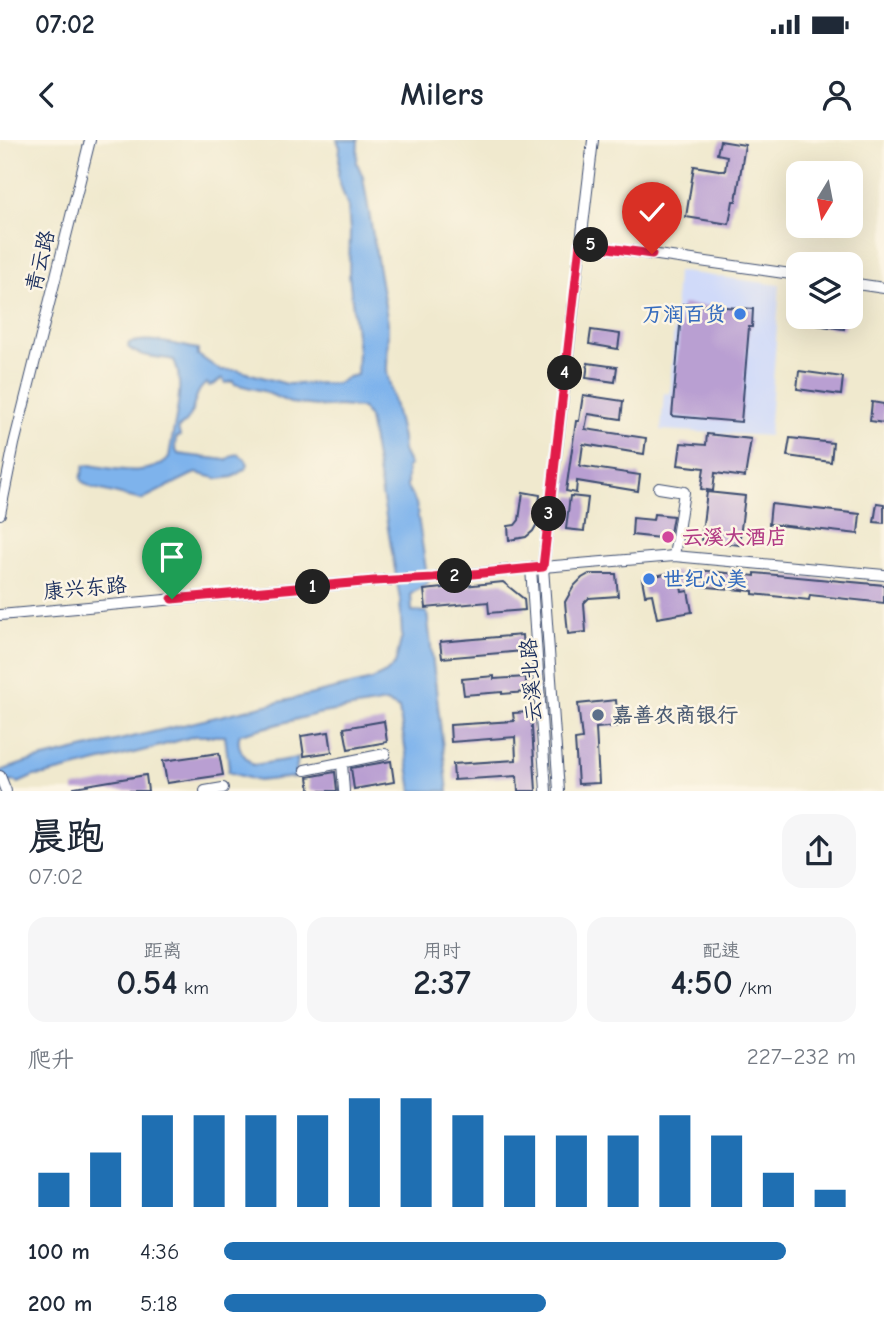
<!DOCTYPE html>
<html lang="zh">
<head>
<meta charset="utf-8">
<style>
	body { margin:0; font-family:"Comic Neue","LXGW WenKai TC",sans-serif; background:#f6f6f7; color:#1f2937; height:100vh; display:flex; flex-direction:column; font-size:26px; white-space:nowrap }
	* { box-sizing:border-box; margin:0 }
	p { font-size:23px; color:#747a83 }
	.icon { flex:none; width:38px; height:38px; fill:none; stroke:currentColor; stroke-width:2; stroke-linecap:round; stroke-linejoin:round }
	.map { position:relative; height:651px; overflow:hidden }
	.side { display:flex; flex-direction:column; background:#fff; flex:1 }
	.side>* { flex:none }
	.needle { width:46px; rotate:190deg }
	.tools { position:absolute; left:786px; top:21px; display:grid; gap:14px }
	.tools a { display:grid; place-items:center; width:77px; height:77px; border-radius:14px; background:#fff; box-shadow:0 7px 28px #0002; font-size:35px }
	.pin { position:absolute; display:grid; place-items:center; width:60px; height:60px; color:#fff; margin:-72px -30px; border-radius:50% 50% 50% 0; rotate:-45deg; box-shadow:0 0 7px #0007 }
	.pin .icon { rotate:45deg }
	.km { position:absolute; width:35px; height:35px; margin:-18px; border-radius:50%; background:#222; color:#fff; font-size:19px; line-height:35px; text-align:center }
	.round { display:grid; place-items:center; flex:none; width:74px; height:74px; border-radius:21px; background:#f6f6f7 }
	.headline { display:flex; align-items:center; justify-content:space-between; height:119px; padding:0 28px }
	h1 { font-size:38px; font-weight:700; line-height:52px }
	.metrics { display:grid; grid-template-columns:repeat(3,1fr); gap:10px; height:119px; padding:7px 28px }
	.metrics div { display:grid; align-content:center; border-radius:18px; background:#f6f6f7; text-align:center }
	.metrics b { font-size:35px; font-weight:700 }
	.metrics small { font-size:19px; font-weight:400 }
	.metrics p { font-size:19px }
	.chart { height:196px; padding:14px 28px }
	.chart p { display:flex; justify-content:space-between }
	.chart svg { width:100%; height:126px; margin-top:7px; stroke:#1f6fb2; stroke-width:6 }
	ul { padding:0 28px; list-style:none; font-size:23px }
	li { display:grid; grid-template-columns:112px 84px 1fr; align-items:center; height:52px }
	li i { height:18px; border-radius:9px; background:#1f6fb2 }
	.status { display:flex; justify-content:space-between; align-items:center; height:49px; padding:0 35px; background:#fff; direction:ltr }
	.status svg { height:19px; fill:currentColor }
	header { display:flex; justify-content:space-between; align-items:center; height:91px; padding:0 28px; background:#fff; font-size:32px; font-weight:700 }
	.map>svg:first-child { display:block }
	.built { fill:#d0daf9 }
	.water { fill:#7eb3ec; stroke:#4c71a5; stroke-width:2 }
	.building { fill:#b99fd2 }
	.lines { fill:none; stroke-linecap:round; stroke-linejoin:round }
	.minor-casing { stroke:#3b4b6f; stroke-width:12 }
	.minor { stroke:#fff; stroke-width:10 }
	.route-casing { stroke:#fff; stroke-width:14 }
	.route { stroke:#e11d48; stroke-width:9 }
	.shop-dot { fill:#3f7fe0; stroke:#fcf5e5; stroke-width:2.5 }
	.hotel-dot { fill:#d1479c; stroke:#fcf5e5; stroke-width:2.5 }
	.service-dot { fill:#5c6f8a; stroke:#fcf5e5; stroke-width:2.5 }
	.labels { text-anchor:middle; stroke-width:5; stroke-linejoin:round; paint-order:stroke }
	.street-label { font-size:21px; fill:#1b2f5e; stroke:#fcf5e5 }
	.shop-label { font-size:21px; font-weight:bold; fill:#366cbe; stroke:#fcf5e5; text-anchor:end }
	.hotel-label { font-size:21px; font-weight:bold; fill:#b23c85; stroke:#fcf5e5; text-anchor:start }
	.service-label { font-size:21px; font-weight:bold; fill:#4e5e75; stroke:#fcf5e5; text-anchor:start }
</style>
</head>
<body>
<div class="status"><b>07:02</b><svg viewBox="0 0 49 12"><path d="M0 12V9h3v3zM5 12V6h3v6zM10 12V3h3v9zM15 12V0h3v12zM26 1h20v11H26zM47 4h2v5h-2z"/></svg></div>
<header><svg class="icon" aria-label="back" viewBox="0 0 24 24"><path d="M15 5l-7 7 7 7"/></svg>Milers<svg class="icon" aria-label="person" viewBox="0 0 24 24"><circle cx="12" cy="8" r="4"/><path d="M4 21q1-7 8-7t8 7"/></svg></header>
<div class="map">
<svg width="884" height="651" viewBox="0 0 884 651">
	<rect width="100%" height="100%" fill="#fcf5e5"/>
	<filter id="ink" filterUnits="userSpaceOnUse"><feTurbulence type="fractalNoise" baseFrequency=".0143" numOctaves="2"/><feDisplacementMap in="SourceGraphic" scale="14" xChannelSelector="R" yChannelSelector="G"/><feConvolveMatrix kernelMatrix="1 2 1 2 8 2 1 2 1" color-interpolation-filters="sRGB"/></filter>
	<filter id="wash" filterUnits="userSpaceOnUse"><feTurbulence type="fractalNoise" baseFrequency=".00686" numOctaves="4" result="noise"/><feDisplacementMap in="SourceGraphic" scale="28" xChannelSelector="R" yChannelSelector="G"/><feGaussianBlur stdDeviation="1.57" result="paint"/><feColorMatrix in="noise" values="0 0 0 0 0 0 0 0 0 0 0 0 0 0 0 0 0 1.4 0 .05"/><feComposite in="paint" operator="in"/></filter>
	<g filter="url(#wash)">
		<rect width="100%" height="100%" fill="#f0e9ce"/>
		<!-- built -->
		<polygon class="built" points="677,131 780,145 769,296 661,290 664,253 670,254"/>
		<!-- water -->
		<path class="water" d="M337,0h21l-1,23 6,14 25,146 -1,49 15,66 1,13 7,14 -3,2v20l9,16 12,80 -17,11 1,17 15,1 21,179h-36l-13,-82 -13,-7 -69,12 -77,20c-5,13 4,22 13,31l45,-7 -3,19 -37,4 -30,-9 1,-4 -4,-32h-30l-49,14 -101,25 -11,1 -15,7 -5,-2 -14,3v-13l27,-9 345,-82 14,-7 9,-9 7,-28 -2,-37 -31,-181 -7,-10 -23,-2 -12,1 -37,-4 -27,-12 -29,-7 -1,-3 -7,2 -4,-5 -7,6 -6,2 -2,-3c-17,10 -9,36 -29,45l2,8 -4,2 -1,10 3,6 48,6 8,-5 4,-1 7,5 3,5 -2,4 -13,9 -14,2 -23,-6 -5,2 -50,25 -48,-12 -9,-5 -3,-4 3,-13 6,-1c26,4 58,13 79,-7 3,-29 18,-71 5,-98 -15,-4 -35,-2 -46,-13l1,-4c21,-7 47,2 69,6v6l22,15h17l50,14 51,-1 10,-6 9,-2 1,-24 -9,-76 1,-44 -2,-24 -10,-29 2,-31z"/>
		<g id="blocks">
			<!-- building -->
			<g class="building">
				<polygon points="720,1 745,5 736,61 733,61 729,84 686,77 694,26 725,31 727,16 717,14"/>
				<polygon points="682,164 753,169 752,187 749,187 741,282 672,276"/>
				<polygon points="788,177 845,177 844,189 787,181"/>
				<polygon points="591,190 620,194 618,209 589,204"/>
				<polygon points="588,223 617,227 615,242 586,238"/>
				<polygon points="799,231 843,237 841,255 797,249"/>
				<polygon points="583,255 623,261 621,279 588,274 585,289 646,298 644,314 583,304 580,326 640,335 638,351 577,341 576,353 566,351 576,281 579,281"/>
				<polygon points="872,262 884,264 884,283 870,281"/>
				<polygon points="707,294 751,299 745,337 715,333 713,351 701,349 704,328 678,325 681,303 706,305"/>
				<polygon points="790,298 833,303 831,322 787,316"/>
				<polygon points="523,352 540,355 537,384 533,391 526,397 509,400 508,386 515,385 519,380"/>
				<polygon points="707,352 745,356 739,405 701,400"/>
				<polygon points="570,356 588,358 584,391 566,389"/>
				<polygon points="877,363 884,364 884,383 874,382"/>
				<polygon points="771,364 860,374 858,394 769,384"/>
				<polygon points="654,374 673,376 669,399 632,395 633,378 653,380"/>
				<polygon points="698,430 755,436 755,433 884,445 884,463 810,455 809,460 753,454 753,451 697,446"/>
				<polygon points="678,431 682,452 688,451 692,472 657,478 652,454 645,455 642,439"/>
				<polygon points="589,434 616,434 618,456 589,458 584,463 586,492 568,494 565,462 574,446 582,438"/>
				<polygon points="503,442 524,459 525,470 489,473 488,462 426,468 424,450"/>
				<polygon points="522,495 523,511 442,518 440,502"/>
				<polygon points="494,536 494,539 526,537 526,552 502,554 502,552 464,555 462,539"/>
				<polygon points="616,560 618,586 596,588 599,643 578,644 575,600 582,599 578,564"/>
				<polygon points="531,572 536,651 518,651 517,636 454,640 453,624 516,620 515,597 451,602 450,585 514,581 513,573"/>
				<polygon points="384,581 387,602 348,609 344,588"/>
				<polygon points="329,592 332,612 304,616 301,596"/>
				<polygon points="219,613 223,635 167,643 163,621"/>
				<polygon points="391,621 394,642 354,649 351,628"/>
				<polygon points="335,632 337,651 310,651 308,637"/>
				<polygon points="146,635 148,651 74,651 74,647"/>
			</g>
		</g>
	</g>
	<g filter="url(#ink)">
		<use href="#blocks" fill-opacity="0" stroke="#3b4b6f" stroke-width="2"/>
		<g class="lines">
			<defs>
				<g id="minor">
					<polyline points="580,104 798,135"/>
					<polyline points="850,143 884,148"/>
					<polyline points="659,348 684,352 674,416"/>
					<polyline points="0,374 14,304 90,0"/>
					<polyline points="531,428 546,651"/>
					<polyline points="0,475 374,441 433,438 531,428 674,416 884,435"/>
					<polyline points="342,623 344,651"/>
					<polyline points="305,630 385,614"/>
					<polyline points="0,636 6,651"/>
					<polyline points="205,651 223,648"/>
					<polyline points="559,651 543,427 593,0"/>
				</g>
			</defs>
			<!-- minor casing -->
			<use href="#minor" class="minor-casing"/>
			<!-- minor -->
			<use href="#minor" class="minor"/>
		</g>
	</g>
	<g class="lines" filter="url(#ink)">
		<defs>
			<polyline id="route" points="172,459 374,441 433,438 543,427 580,104 652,114"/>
		</defs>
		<!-- route casing -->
		<use href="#route" class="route-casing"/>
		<!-- route -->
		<use href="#route" class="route"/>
	</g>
	<!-- markers -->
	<g class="shop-dot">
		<circle cx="740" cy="174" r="7"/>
		<circle cx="649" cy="439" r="7"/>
	</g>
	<circle class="hotel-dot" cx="668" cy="397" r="7"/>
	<circle class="service-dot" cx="598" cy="575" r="7"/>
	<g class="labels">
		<!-- street labels -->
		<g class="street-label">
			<text transform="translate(40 121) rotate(-76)" y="7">青云路</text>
			<text transform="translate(85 448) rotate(-5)" y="7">康兴东路</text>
			<text transform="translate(531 540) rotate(-94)" y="7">云溪北路</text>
		</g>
		<!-- shop labels -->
		<g class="shop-label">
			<text x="726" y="181">万润百货</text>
			<text x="663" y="446" text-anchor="start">世纪心美</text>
		</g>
		<!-- hotel labels -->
		<g class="hotel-label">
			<text x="682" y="404">云溪大酒店</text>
		</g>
		<!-- service labels -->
		<g class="service-label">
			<text x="612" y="582">嘉善农商银行</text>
		</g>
	</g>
</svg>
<div class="tools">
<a><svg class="needle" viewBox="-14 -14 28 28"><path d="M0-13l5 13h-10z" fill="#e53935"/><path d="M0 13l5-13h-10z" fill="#747a83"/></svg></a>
<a><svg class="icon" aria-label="layers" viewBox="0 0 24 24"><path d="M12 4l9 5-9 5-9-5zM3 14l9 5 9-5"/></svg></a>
</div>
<div class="pin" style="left:172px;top:459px;background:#1e9e55"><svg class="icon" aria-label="arrive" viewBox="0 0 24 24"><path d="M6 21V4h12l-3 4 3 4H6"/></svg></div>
<div class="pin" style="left:652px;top:114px;background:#d93025"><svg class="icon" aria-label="check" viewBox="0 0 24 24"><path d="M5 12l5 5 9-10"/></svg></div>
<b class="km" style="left:313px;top:447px">1</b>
<b class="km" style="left:455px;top:436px">2</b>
<b class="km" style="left:549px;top:374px">3</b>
<b class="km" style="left:565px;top:233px">4</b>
<b class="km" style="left:591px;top:105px">5</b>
</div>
<section class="side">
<div class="headline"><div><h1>晨跑</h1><p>07:02</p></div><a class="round"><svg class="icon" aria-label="share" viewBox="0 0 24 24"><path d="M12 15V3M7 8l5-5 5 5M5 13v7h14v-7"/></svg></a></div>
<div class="metrics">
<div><p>距离</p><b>0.54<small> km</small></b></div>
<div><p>用时</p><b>2:37</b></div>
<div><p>配速</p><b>4:50<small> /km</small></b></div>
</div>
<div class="chart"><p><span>爬升</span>227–232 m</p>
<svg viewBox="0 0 160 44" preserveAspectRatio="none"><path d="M5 44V32M15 44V25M25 44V12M35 44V12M45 44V12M55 44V12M65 44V6M75 44V6M85 44V12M95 44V19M105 44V19M115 44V19M125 44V12M135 44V19M145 44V32M155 44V38"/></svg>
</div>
<ul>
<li><b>100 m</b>4:36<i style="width:89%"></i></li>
<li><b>200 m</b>5:18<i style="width:51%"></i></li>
</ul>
</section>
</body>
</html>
